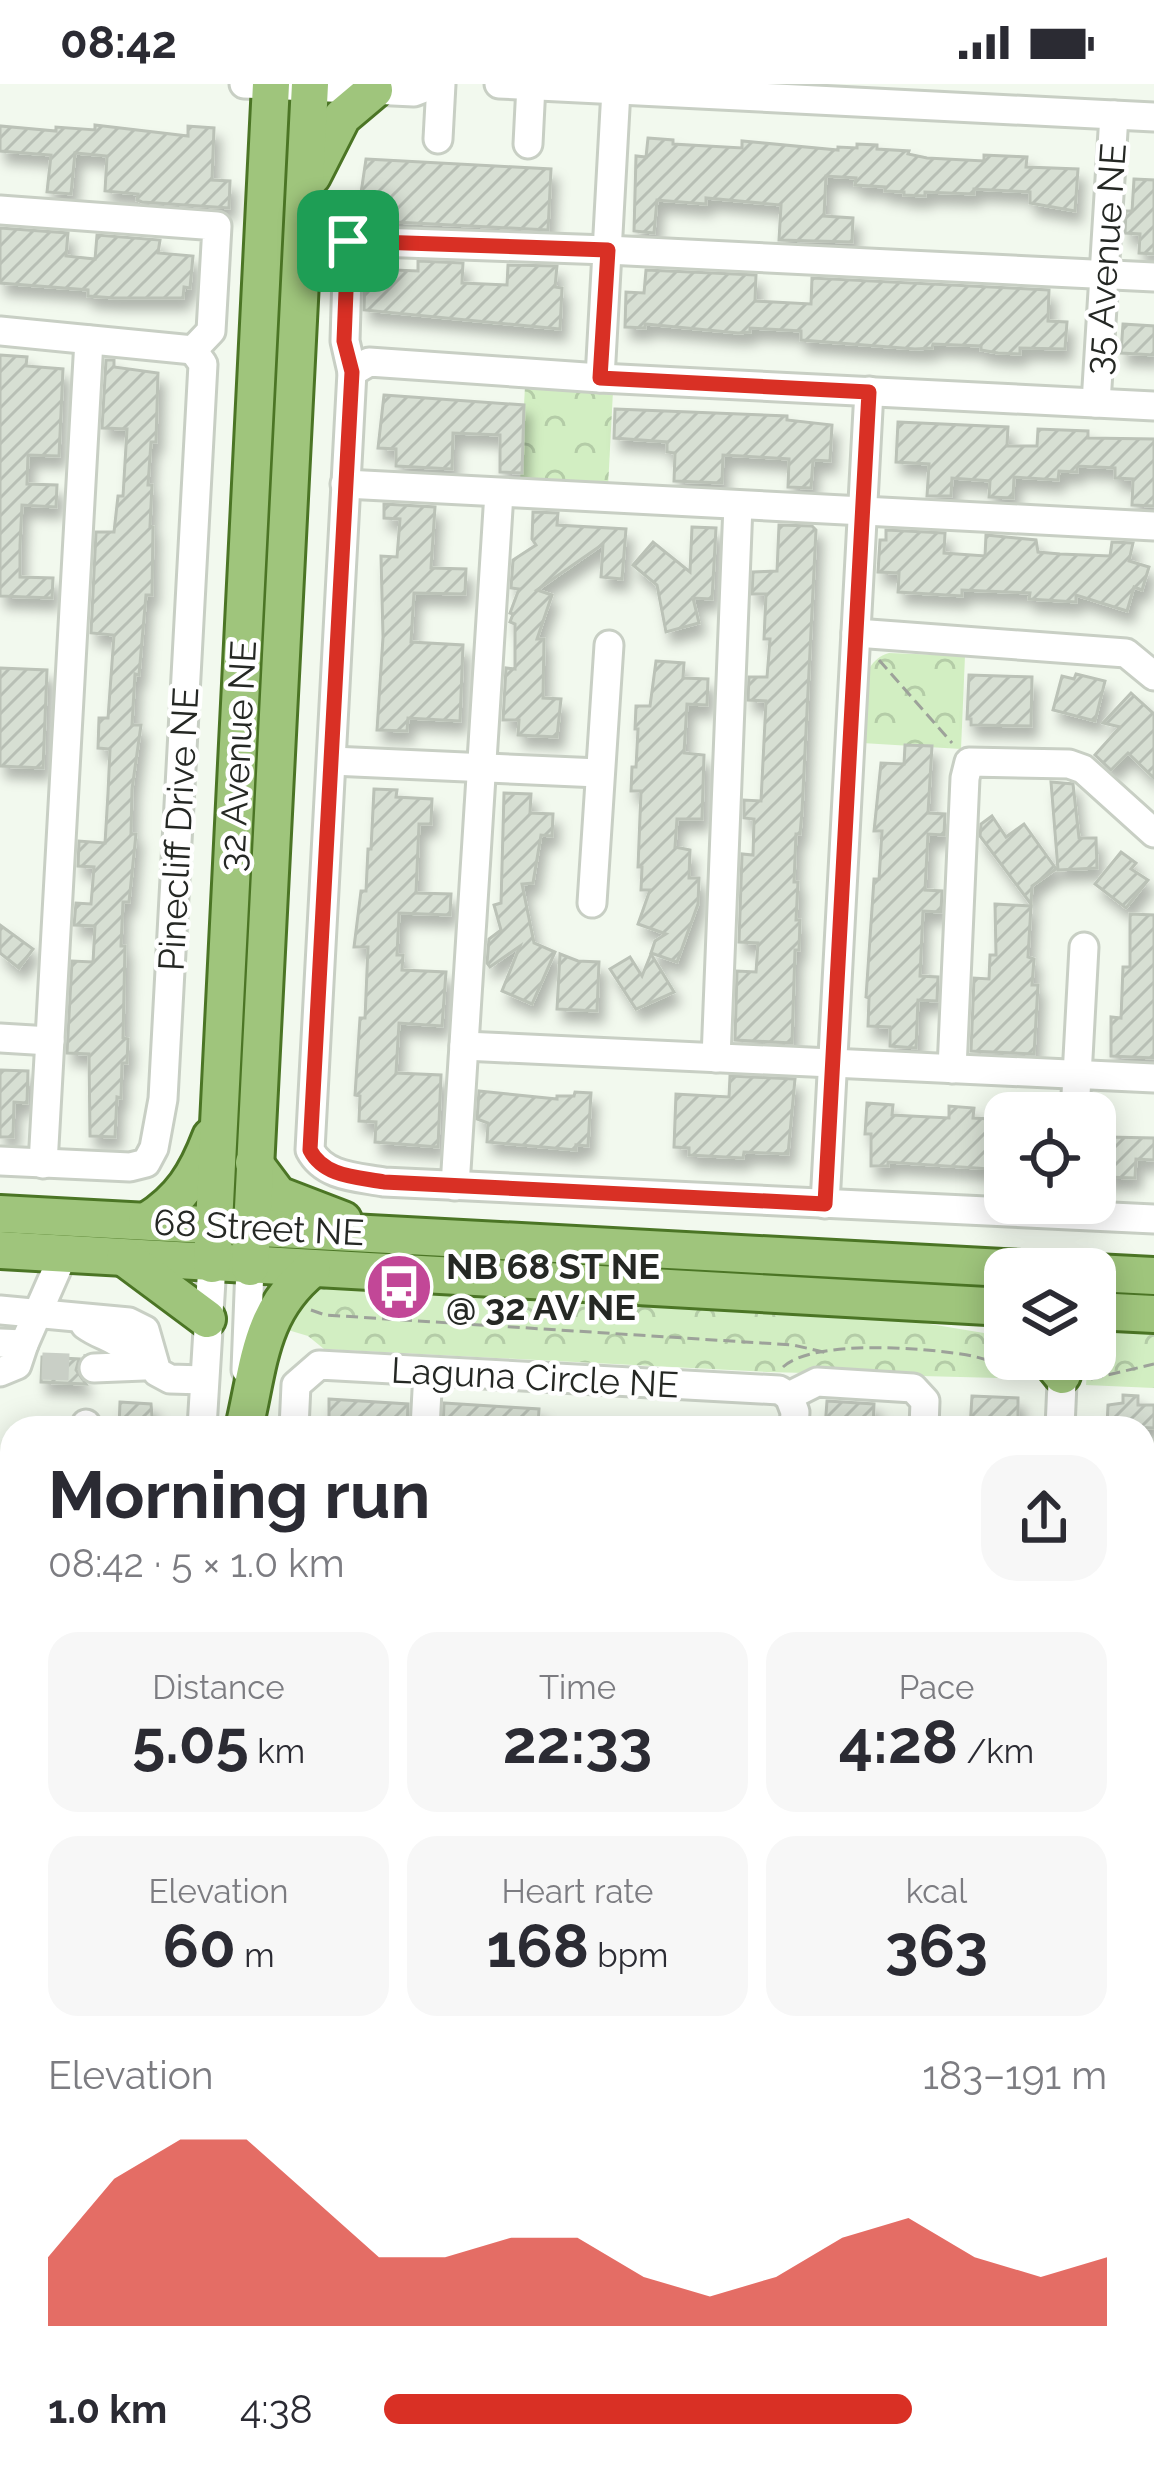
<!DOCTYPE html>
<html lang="en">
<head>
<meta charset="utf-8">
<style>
	body { margin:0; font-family:Raleway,sans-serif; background:#f7f7f7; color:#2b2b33; height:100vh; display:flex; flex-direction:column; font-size:45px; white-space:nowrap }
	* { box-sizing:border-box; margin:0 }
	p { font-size:39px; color:#7c7c81 }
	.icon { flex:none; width:66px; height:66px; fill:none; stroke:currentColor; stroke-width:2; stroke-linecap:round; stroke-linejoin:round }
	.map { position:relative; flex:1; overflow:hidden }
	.drawer { position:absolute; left:0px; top:1332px; width:1155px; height:1062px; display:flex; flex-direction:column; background:#fff; border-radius:36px 36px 0 0; box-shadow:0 6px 30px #0003 }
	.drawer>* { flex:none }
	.controls { position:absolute; left:984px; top:1008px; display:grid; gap:24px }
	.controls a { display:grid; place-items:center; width:132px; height:132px; border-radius:24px; background:#fff; box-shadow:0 6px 30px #0003; font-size:60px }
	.pin { position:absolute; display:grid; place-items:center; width:102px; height:102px; color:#fff; margin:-51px; border-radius:24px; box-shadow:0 6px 18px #0006 }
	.round { display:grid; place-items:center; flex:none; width:126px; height:126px; border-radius:36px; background:#f7f7f7 }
	.overview { display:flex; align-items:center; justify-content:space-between; height:204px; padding:0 48px }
	h1 { font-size:66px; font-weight:700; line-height:90px }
	.figures { display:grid; grid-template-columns:repeat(3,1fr); gap:18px; height:204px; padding:12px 48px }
	.figures div { display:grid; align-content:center; border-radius:30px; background:#f7f7f7; text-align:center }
	.figures b { font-size:60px; font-weight:700 }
	.figures small { font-size:33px; font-weight:400 }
	.figures p { font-size:33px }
	.chart { height:336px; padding:24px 48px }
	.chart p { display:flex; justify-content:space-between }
	.chart svg { width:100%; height:216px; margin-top:12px; fill:#d93025; opacity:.7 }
	ul { padding:0 48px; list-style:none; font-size:39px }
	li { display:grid; grid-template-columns:192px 144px 1fr; align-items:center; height:90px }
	li i { height:30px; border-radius:15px; background:#d93025 }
	.status { display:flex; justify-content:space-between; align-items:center; height:84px; padding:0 60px; background:#fff; direction:ltr }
	.status svg { height:33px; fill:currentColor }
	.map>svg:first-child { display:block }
	.forest { fill:url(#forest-crowns) }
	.building { fill:url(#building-hatch); stroke:#bbc2b7; stroke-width:3; filter:url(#shadow) }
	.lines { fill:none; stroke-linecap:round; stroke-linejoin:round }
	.minor-tunnel { stroke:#c9cfc6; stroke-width:27; stroke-dasharray:27 14; stroke-linecap:butt }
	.minor-casing { stroke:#c8cfc4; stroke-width:33 }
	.major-casing { stroke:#4b7525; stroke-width:42 }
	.path { stroke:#9da29a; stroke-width:3; stroke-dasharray:12 6; stroke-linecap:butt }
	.minor { stroke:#fff; stroke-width:27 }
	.major { stroke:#9fc57c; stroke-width:36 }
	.route-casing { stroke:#fff; stroke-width:24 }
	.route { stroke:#d93025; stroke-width:15 }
	.labels { text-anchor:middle; stroke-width:9; stroke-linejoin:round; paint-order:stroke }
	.street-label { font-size:36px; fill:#252824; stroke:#fff }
	.poi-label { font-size:36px; font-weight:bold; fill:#252824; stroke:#fff; text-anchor:start }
</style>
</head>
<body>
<div class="status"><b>08:42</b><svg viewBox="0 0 49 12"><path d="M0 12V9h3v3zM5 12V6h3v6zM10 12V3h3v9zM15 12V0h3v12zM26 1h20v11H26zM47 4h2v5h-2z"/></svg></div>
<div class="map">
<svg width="1154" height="2394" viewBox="0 0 1154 2394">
	<defs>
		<pattern id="forest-crowns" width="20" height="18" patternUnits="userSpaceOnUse" patternTransform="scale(3)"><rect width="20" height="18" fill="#d2eec2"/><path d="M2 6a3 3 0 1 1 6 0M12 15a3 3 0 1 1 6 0" fill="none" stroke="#b4cca7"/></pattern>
		<pattern id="building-hatch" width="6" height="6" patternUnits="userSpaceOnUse" patternTransform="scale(3)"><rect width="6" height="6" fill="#d7dfd3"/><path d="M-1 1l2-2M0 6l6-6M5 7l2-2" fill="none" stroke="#b8bfb5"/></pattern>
		<filter id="shadow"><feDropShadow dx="6" dy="11" stdDeviation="6" flood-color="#0004"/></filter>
	</defs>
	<rect width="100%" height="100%" fill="#f2f9ee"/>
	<!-- forest -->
	<g class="forest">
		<polygon points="525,302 613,307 608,403 520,399"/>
		<path d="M889,569l76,3 -4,93 -99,-6c1,-30 -8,-80 27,-90z"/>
		<polygon points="330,1198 863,1229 990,1250 990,1254 1005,1260 1005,1275 1025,1275 1034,1295 767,1288 324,1265 308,1252 278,1243 295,1209"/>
		<polygon points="1131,1247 1154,1251 1154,1304 1086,1301 1088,1275 1095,1275 1095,1260 1111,1249"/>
		<polygon points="205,2382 432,2382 431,2394 205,2394"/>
	</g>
	<!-- building -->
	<g class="building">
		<polygon points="95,41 188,52 188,42 214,44 212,96 230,97 229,124 142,118 137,116 138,110 105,107 107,72 75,69 71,110 47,108 51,71 0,67 0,42 56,47 56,43 95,46"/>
		<polygon points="648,54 673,56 673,60 742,64 742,57 838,66 838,63 857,64 857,60 877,61 877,65 909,67 908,70 927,74 984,77 984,71 1027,73 1026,83 1078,85 1075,127 1030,119 1030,108 974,105 974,110 925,108 925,112 904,111 904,108 885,107 885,103 855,101 856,94 826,92 824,132 853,134 852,158 779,156 781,121 706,114 706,120 657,116 654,149 634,147 636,72 646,73"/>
		<polygon points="366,75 551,85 548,146 357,136"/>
		<polygon points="1134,95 1154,96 1154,170 1139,169 1140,150 1125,149 1126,127 1132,127"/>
		<polygon points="0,144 68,149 66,172 95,175 97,151 160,156 158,169 193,172 190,204 184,203 183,214 114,214 88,212 88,206 0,199"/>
		<polygon points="418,177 463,179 462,199 507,201 508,181 557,182 555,203 562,204 560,245 364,226 365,192 371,192 371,185 418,187"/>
		<polygon points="646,186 756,191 755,217 811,220 812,194 1049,206 1048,237 1067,238 1065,265 1020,264 1020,270 998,269 981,266 981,262 933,260 932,264 915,265 801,256 801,247 750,244 750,248 738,249 645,240 645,244 625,243 626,208 644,209"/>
		<polygon points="1123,240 1154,242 1154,271 1121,269"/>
		<polygon points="0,271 27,273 26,282 63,285 59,372 28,371 27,400 57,401 56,423 22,421 20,461 20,493 53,494 52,514 0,512"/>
		<polygon points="106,276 114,276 114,283 158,289 156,358 151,358 148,401 152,401 150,442 153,443 152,511 146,511 139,591 135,590 132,641 141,641 132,705 131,750 136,750 129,818 123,818 121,862 125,862 123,954 128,955 127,979 122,979 121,1014 117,1013 115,1053 90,1052 89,970 67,969 72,877 93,878 95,842 74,841 76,819 91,820 94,783 78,782 79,757 105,759 108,709 110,665 98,664 99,634 108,634 114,551 91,549 96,448 114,448 118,412 123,412 127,345 102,344"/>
		<polygon points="384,311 524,321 522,389 500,388 500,351 453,349 452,385 396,382 396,365 378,364"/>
		<polygon points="615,325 787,332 787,336 832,341 830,377 813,376 811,404 788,403 789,375 741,372 723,371 722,399 674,397 675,369 667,368 667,358 614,354"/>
		<polygon points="898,338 1008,343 1007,362 1037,362 1038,345 1088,347 1088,354 1154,355 1154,422 1132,421 1133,395 1115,394 1115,384 1077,382 1077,388 1059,387 1058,396 1014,393 1013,414 989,413 990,397 952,394 951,412 927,412 929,380 896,378"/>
		<polygon points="384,420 435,423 431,484 466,485 465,510 414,509 411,558 463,561 460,637 408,634 407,647 377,646 383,553 381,472 397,473 400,435 384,434"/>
		<polygon points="533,428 558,429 557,441 626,445 622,495 601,493 603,460 537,506 552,511 537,555 544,555 543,614 561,615 557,653 518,651 519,636 503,636 506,584 515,585 515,540 510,538 513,530 510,529 519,505 511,504 513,476 536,461 532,455"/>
		<polygon points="779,441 812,442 816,446 802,728 800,750 796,750 794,798 798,798 796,836 800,836 799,866 795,866 792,959 735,956 737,887 756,888 758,859 739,858 742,770 753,771 754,735 744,734 744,716 761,717 766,617 748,616 749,593 767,593 770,555 764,555 766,510 752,510 753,488 777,487"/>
		<polygon points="692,443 716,444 712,515 693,514 699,539 666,548 657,501 633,481 653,458 690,488"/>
		<polygon points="886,446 945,449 944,469 985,472 986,451 1036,456 1038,468 1060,470 1110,472 1112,458 1133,459 1129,477 1149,483 1142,506 1134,503 1127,527 1076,511 1076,518 1029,515 1030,509 962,506 962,512 898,508 899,489 878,488 880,456 886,456"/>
		<polygon points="656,577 684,579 683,594 708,595 707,621 687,620 684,669 704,671 702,735 677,735 675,763 690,766 689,794 699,794 698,820 677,878 651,869 655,857 666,850 638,840 650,806 641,806 642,783 638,783 641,707 631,707 632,683 636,683 638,645 635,645 636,622 650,622"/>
		<polygon points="0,584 47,586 43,684 0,682"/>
		<polygon points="1076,590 1105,597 1095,637 1053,626 1062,592 1074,595"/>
		<polygon points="969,591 1032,593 1031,642 971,641 971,635 967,635"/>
		<polygon points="1131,609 1154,630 1154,694 1128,669 1111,686 1095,671 1120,643 1103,639"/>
		<polygon points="905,661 932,662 928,729 945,730 944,751 928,750 925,806 942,807 941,828 923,827 920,892 938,893 937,917 918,916 916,964 890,962 890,943 868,942 869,914 866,913 874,795 879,795 882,747 874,747 881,679 904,680"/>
		<polygon points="1051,698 1073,700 1079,754 1096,754 1097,784 1058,786"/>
		<polygon points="374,705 397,706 396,713 432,715 431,740 419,740 416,809 451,810 450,831 399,829 397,871 403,871 402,886 446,888 442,942 399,939 396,989 441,991 438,1063 375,1058 376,1038 359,1037 360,1012 355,1011 360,934 365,934 368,863 354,863 361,807 366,807 368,765 371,765"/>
		<polygon points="504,709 531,710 530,729 553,730 552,752 541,751 533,799 522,800 534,859 555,868 532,920 502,907 520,862 490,883 487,879 489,855 501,846 494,821 501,819"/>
		<polygon points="992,732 1006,753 1024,740 1056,785 1032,802 1031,820 980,752 981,740"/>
		<polygon points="1121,768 1136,779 1131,785 1148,796 1126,824 1095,800"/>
		<polygon points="995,820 1031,822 1028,873 1034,875 1032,901 1038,901 1034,970 971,967 974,894 989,895 990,871 996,871"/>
		<polygon points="1130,830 1154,831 1154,974 1111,972 1111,933 1121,934 1123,883 1130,883"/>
		<polygon points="0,841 33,865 19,884 0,869"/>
		<polygon points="560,870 578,877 599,878 597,927 557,925"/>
		<polygon points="651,870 674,908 636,925 610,885 630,873 642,892"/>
		<polygon points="0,986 28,987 27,1019 14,1018 13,1053 0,1053"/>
		<polygon points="730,992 795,995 788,1070 744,1068 743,1074 689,1071 689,1064 674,1063 676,1010 729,1013"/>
		<polygon points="479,1007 557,1015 557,1012 574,1012 575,1008 591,1009 588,1062 576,1061 576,1066 487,1058 488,1039 477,1035"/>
		<polygon points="867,1019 893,1021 892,1031 949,1034 949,1022 974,1024 973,1034 990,1035 988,1063 1005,1064 1005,1086 888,1078 888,1082 871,1082 871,1050 865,1050"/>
		<polygon points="1107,1053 1154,1054 1154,1076 1136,1075 1135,1094 1105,1093"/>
		<polygon points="42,1273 79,1275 76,1286 86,1300 41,1298"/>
		<polygon points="1123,1311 1138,1312 1138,1321 1154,1321 1154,1344 1107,1342 1108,1321 1123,1319"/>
		<polygon points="972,1312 1018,1314 1018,1336 1015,1336 1014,1344 970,1344"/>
		<polygon points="329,1315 408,1320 407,1344 329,1344"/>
		<polygon points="827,1317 874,1320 873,1344 825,1344"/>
		<polygon points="120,1318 151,1320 153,1344 119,1344"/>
		<polygon points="444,1319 539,1325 538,1344 443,1344"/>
	</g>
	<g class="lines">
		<!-- minor-tunnel -->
		<polyline class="minor-tunnel" points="42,1282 94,1284"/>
		<defs>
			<g id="minor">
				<polyline points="244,0 414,8 435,0"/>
				<polyline points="499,0 1154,33"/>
				<polyline points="438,55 441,0"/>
				<polyline points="528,60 531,1"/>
				<polyline points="0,126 217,142 211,247 193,266"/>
				<polyline points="0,247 193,266"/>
				<polyline points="352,288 345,257 348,157 607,166 1154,193"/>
				<polyline points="600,294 616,6"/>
				<polyline points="1096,319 1114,31"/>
				<path d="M1154,322l-554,-28 -231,-16 -17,10 -42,778c14,27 47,27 74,32l770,37"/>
				<polyline points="345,400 1154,442"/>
				<polyline points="856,549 1126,569 1154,592"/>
				<polyline points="332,677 599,689"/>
				<polyline points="592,819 609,561"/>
				<polyline points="0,954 50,957"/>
				<polyline points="464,962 1154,994"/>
				<polyline points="716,974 738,421"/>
				<polyline points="952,985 965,694 969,678 1069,680 1083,685 1154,749"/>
				<polyline points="1075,1029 1084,863"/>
				<polyline points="0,1077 130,1083 146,1079 154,1064 163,1015 203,280 193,266"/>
				<polyline points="43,1080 89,256"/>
				<polyline points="455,1102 499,409"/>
				<polyline points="825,1120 869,307"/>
				<polyline points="0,1226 129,1238 145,1246 157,1288 170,1295 204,1296"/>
				<path d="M85,1241c15,11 31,13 44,26v15"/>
				<polyline points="0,1259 24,1260 64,1169"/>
				<polyline points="94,1284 144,1282"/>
				<polyline points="246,1286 250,1183"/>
				<polyline points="0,1288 17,1281 24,1260"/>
				<polyline points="789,1312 817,1298 913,1304 925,1317 924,1344"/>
				<polyline points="789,1312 795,1328 794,1344"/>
				<polyline points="85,1344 86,1340"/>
				<polyline points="202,1344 212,1180"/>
				<polyline points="294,1344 296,1301 319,1281 779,1306 789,1312"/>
				<polyline points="425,1344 428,1288"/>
				<polyline points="1060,1344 1063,1276"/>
				<polyline points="0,1409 12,1410"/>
				<polyline points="0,1635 12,1633"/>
				<polyline points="0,1794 12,1795"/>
				<polyline points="1143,1884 1154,1886"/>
				<polyline points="1143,2031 1154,2034"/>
				<polyline points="150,2394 150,2382"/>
				<polyline points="187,2394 187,2382"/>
				<polyline points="808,2394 809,2382"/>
				<polyline points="947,2394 948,2382"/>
			</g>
			<g id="major">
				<polyline points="312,92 342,33 374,6"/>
				<polyline points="254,1079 278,1111 343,1136"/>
				<polyline points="0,1130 1021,1185"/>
				<path d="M147,1137c34,-21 50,-47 64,-84"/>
				<polyline points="0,1166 1005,1223"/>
				<polyline points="125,1174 207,1235"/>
				<polyline points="212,1180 271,0"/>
				<polyline points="250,1183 310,0"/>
				<polyline points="1095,1189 1154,1192"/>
				<polyline points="1095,1227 1154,1230"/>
				<polyline points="1049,1275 1062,1291"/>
				<path d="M244,1344c15,-63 15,-116 68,-159"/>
			</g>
		</defs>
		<!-- minor casing -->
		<use href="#minor" class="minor-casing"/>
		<!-- major casing -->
		<use href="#major" class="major-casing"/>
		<!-- path -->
		<g class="path">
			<polyline points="879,576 952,659"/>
			<polyline points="311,1226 325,1231 793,1261 828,1269"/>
			<path d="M783,1283c31,-28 138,-19 178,-13 22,3 43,12 64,20"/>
			<polyline points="1091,1295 1154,1280"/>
			<polyline points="0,1833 12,1834"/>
			<polyline points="217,2382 219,2394"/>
			<polyline points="119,2394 119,2382"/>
		</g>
		<!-- minor -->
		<use href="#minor" class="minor"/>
		<!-- major -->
		<use href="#major" class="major"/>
	</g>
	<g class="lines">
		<defs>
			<path id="route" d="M348,157l260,9 -8,128 269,14 -44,812 -441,-22c-27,-5 -60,-5 -74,-32l42,-778 -8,-31z"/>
		</defs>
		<!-- route casing -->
		<use href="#route" class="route-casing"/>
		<!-- route -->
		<use href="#route" class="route"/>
	</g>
	<!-- icons -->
	<defs>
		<symbol id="bus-disc" viewBox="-11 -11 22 22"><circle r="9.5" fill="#c24797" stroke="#fff"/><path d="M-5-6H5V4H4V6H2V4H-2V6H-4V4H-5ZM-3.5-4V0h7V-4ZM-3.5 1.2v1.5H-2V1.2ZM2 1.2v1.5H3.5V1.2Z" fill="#fff"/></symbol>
	</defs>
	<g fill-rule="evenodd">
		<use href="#bus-disc" x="361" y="1165" width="76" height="76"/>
	</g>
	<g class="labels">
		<!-- street labels -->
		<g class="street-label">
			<text transform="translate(1105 175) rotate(-86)" y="13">35 Avenue NE</text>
			<text transform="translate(237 672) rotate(-87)" y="13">32 Avenue NE</text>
			<text transform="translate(178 745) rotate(-87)" y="13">Pinecliff Drive NE</text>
			<text transform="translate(259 1143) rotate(3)" y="13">68 Street NE</text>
			<text transform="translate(535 1293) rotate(3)" y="13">Laguna Circle NE</text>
		</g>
		<!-- poi labels -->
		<g class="poi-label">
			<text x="446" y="1195">NB 68 ST NE<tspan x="446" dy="41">@ 32 AV NE</tspan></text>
		</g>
	</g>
</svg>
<div class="controls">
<a><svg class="icon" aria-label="locate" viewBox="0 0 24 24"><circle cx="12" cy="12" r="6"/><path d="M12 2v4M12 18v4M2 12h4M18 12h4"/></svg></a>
<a><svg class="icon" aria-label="layers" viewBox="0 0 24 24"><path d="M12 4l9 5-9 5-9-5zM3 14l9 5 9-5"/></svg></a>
</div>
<div class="pin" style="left:348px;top:157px;background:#1e9e55"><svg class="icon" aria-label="arrive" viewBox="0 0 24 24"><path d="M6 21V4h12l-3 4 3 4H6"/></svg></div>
<section class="drawer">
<div class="overview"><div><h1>Morning run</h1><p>08:42 · 5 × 1.0 km</p></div><a class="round"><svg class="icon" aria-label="share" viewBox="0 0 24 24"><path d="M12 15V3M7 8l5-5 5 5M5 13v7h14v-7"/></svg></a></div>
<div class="figures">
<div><p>Distance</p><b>5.05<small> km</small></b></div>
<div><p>Time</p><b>22:33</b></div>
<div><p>Pace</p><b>4:28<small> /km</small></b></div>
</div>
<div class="figures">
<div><p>Elevation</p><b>60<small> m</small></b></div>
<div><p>Heart rate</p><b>168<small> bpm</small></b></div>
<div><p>kcal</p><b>363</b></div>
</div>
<div class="chart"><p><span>Elevation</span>183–191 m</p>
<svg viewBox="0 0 160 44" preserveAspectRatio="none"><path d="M0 44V30L10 14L20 6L30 6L40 18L50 30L60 30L70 26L80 26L90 34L100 38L110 34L120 26L130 22L140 30L150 34L160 30V44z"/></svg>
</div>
<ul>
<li><b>1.0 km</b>4:38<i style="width:73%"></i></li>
</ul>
</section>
</div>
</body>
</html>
